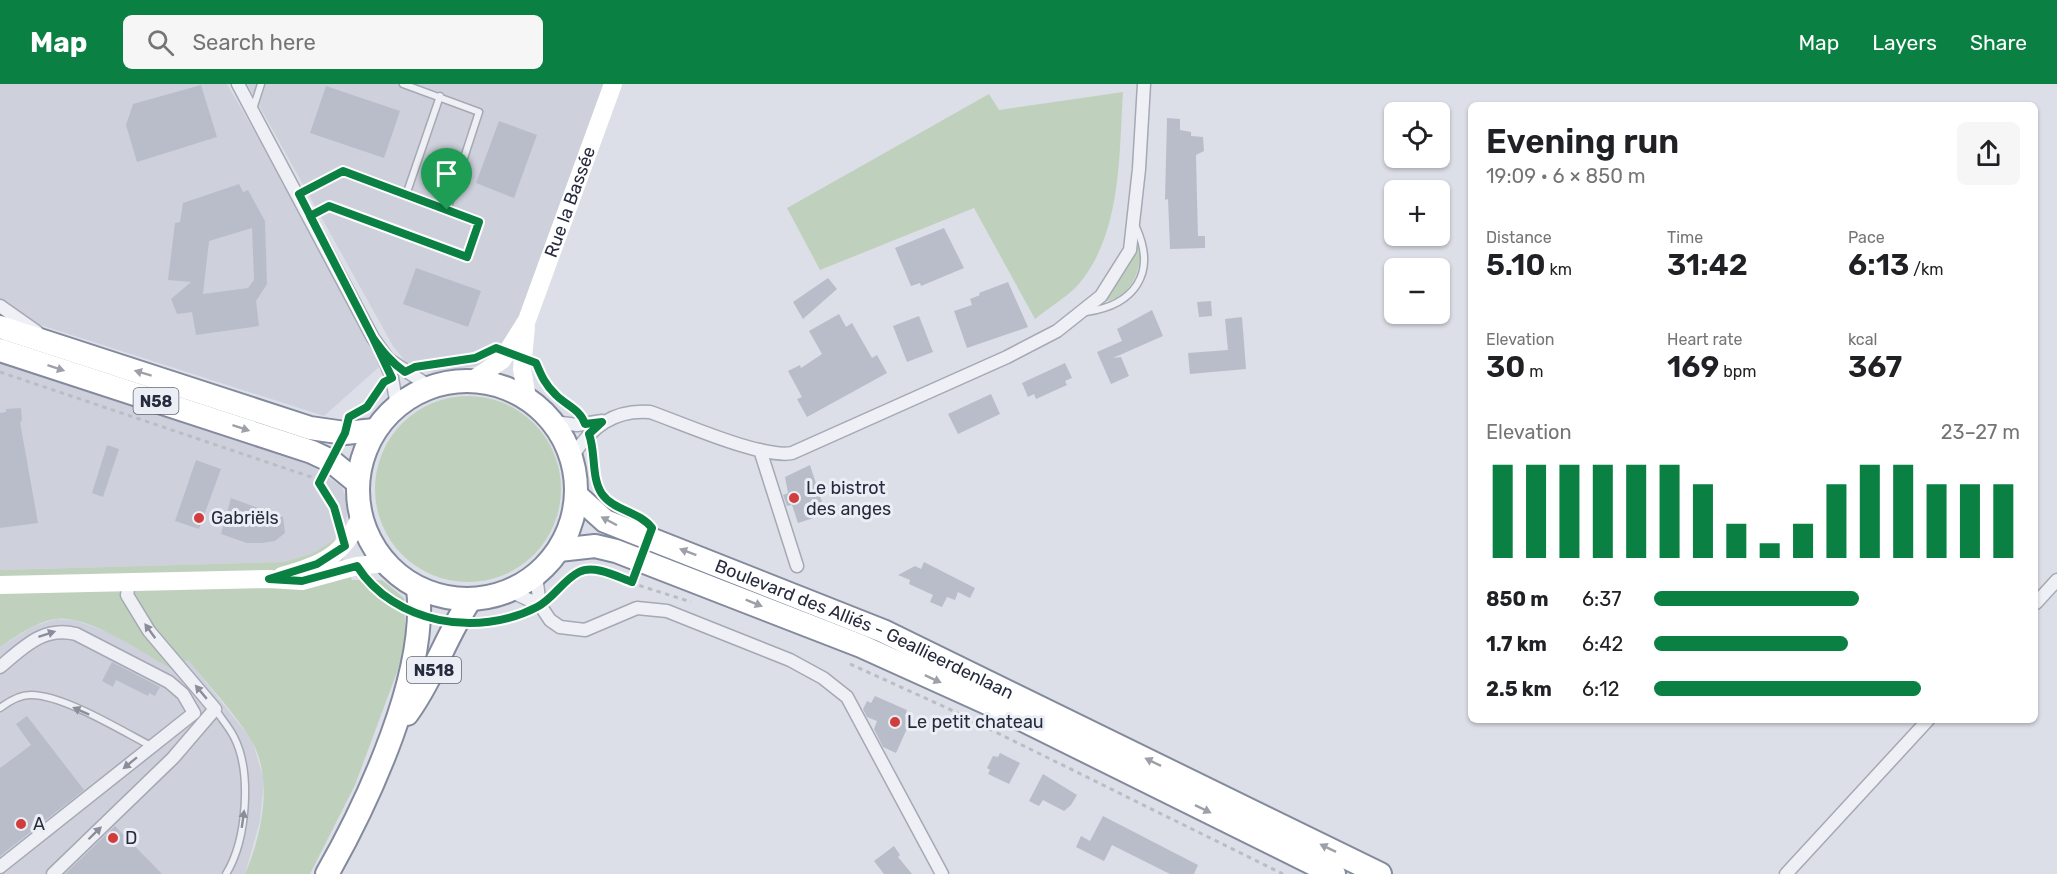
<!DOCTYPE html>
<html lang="en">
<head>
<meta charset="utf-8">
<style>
	body { margin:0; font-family:Rubik,sans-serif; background:#f6f6f6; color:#202124; height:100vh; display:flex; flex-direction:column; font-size:22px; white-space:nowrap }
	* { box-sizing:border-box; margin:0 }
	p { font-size:20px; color:#757577 }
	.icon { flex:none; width:33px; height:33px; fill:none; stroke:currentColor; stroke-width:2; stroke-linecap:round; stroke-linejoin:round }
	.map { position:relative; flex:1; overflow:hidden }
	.details { position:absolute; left:1468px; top:18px; width:570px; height:621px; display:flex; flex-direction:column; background:#fff; border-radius:9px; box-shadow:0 2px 4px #0004 }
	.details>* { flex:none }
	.fabs { position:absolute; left:1384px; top:18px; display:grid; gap:12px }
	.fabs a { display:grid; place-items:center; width:66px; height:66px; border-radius:9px; background:#fff; box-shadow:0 2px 4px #0004; font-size:30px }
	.pin { position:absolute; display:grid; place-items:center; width:51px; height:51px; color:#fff; margin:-62px -26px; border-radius:50% 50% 50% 0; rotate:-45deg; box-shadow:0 0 6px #0007 }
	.pin .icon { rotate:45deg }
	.round { display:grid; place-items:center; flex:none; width:63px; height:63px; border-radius:9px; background:#f6f6f6 }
	.head { display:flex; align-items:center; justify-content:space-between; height:102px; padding:0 18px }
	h1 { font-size:33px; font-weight:600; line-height:45px }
	.metrics { display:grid; grid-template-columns:repeat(3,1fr); gap:9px; height:102px; padding:6px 18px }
	.metrics div { display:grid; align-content:center }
	.metrics b { font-size:30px; font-weight:600 }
	.metrics small { font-size:16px; font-weight:400 }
	.metrics p { font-size:16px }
	.chart { height:168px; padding:12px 18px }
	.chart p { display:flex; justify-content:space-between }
	.chart svg { width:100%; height:108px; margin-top:6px; stroke:#0b8043; stroke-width:6 }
	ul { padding:0 18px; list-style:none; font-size:20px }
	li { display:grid; grid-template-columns:96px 72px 1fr; align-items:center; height:45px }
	li i { height:15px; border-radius:8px; background:#0b8043 }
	header { display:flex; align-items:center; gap:36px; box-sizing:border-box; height:84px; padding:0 30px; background:#0b8043; color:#fff }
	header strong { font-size:28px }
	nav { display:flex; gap:33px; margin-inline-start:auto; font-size:21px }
	.search { width:420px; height:54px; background:#f6f6f6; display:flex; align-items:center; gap:15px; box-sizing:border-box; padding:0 21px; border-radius:9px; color:#757577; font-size:22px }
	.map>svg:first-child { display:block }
	.built { fill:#ced1dc }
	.green { fill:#bfd1bd }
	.building { fill:#b9bdca; fill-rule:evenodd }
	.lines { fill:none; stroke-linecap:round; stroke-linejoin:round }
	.lane-casing { stroke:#a5a9b4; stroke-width:9 }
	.street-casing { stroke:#a5a9b4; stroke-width:15 }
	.highway-casing { stroke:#838a9e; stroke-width:26 }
	.path { stroke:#bbbdc5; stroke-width:3; stroke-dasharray:4.5 4.5; stroke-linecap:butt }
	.lane { stroke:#eff0f5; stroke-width:6 }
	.street { stroke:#eff0f5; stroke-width:12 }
	.secondary { stroke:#fff; stroke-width:18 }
	.highway { stroke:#fff; stroke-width:22 }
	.oneway { fill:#9da0a8 }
	.oneway2 { fill:#8a8e9a }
	.route-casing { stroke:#fff; stroke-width:12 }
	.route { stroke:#0b8043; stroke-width:8 }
	.poi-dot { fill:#d13c3c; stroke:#ebeef5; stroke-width:2 }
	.labels { text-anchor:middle; stroke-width:6; stroke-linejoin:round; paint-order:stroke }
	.shield { fill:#ebeef5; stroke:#616675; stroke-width:1.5 }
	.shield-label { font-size:16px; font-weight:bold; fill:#262b3e }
	.street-label { font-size:18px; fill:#262b3e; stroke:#ebeef5 }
	.poi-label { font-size:18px; fill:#262b3e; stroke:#ebeef5; text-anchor:start }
</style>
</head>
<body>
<header>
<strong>Map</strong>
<div class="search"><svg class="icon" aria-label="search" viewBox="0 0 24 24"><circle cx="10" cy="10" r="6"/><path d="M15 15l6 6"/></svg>Search here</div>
<nav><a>Map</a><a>Layers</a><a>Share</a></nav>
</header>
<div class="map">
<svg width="2057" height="790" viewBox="0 0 2057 790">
	<rect width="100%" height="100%" fill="#dcdfe7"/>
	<!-- built -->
	<g class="built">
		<polygon points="0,0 227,0 388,275 324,332 0,228"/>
		<polygon points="247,0 604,0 511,255 499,272 483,281 434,288 418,287 409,282 393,262"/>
		<polygon points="0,277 308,379 342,403 348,420 346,440 335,455 313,469 284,478 0,486"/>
		<polygon points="56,535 74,536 188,576 252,656 264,696 260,737 245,790 0,790 0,563 34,542"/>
	</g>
	<!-- green -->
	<g class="green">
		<path d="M1123,8c-4,62 -1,142 -45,193 -12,13 -30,23 -43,34l-61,-111 -154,62 -33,-62 202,-114 10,16z"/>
		<path d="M1139,162c5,22 -9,52 -33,55z"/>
		<circle cx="468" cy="405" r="93"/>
		<path d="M335,455l17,41h30l22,18 2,50 -51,137 -45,89h-65c17,-39 29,-96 6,-134 -16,-27 -43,-55 -63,-80l-18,8c-28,-16 -84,-55 -116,-49 -20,4 -37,17 -54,28v-77l284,-8 29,-9z"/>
	</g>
	<!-- building -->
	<g class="building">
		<polygon points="201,1 217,53 137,78 126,41 133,20"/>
		<polygon points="326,2 400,27 384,74 310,49"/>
		<polygon points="1167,34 1180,35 1180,46 1191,48 1191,52 1203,53 1204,67 1196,71 1197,114 1198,152 1205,152 1205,164 1170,165 1168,115 1165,116"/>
		<polygon points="499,37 537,51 514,114 476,99"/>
		<path d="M239,100l4,8 5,-2 17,31 2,63 -11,17 3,25 -63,9 -4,-23 -15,2 -6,-15 20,-17 -23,-2 7,-57 5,-1 3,-19zM252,144l2,52 -6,8 -45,6 6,-53z"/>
		<polygon points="944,144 964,184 921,202 920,199 911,202 895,164"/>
		<polygon points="416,184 481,207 468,243 403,220"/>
		<polygon points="828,194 837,205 803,235 793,218"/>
		<polygon points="1008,198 1028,243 967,264 954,227 972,221 970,215 980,211 979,209"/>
		<polygon points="1211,217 1212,232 1199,233 1197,218"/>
		<polygon points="1152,226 1163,252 1113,274 1121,273 1129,292 1111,300 1097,268 1122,257 1117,245"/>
		<polygon points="839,230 846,243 852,239 872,274 877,271 887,289 807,333 797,315 802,313 788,287 800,281 801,284 822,270 809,247"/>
		<polygon points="919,232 933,268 907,278 893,242"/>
		<polygon points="1242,233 1246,285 1190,290 1188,269 1228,266 1225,235"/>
		<polygon points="1065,279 1072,294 1065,297 1067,301 1036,315 1034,310 1028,313 1022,299"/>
		<polygon points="991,310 1000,330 958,350 948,330"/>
		<polygon points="21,324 22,337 20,338 38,439 0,444 0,329 6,328 6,325"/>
		<polygon points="107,361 119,365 103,413 92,409"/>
		<polygon points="196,376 221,385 199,445 175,437"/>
		<polygon points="810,381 826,430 798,439 792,421 787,422 783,411 788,409 785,393"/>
		<polygon points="231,414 283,433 285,449 275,457 262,459 247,459 221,450"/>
		<polygon points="924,478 975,504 970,514 958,508 955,516 947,513 942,523 930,518 933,511 909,500 910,496 898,491 915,482 921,485"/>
		<polygon points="112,578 160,603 155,612 149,609 148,612 116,596 113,603 102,597"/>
		<polygon points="875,612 907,626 905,632 910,638 896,669 883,663 874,645 877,637 867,633 863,625 867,617 871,619"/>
		<polygon points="27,632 84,706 0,772 0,684 31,661 16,640"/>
		<polygon points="1000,669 1020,679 1009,700 988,690 990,686 987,684 993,672 998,673"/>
		<polygon points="1043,690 1077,711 1071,721 1064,727 1043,716 1039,722 1029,717"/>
		<polygon points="1103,732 1198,781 1194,790 1170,790 1112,761 1104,777 1076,763 1081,752 1090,757"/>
		<polygon points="115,742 162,790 65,790"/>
		<polygon points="894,762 900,771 898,773 912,790 884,790 874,777"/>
	</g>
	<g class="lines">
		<defs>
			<g id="lane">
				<polyline points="403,0 479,28 447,126"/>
				<polyline points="253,25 261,0"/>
				<polyline points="299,110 343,87 479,138 467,173 329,122 310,132"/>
				<polyline points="406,111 440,12"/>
				<path d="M1086,228c49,-7 71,-39 50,-85"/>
				<path d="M0,624c8,-6 20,-13 30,-13 32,-1 92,36 121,51"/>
				<path d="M215,625c6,9 14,18 19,28 18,35 13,103 -8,137"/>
			</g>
			<g id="street">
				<polyline points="238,0 373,254 388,275 429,302"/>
				<polyline points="0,222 37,248"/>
				<polyline points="383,272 392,294 397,322"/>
				<polyline points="554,338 577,341 602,337"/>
				<polyline points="760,366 797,482"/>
				<path d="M572,373c19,-30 42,-48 78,-45 32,11 112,47 142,41l215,-96 50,-26 44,-35 29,-46 9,-81 5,-85"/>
				<polyline points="536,492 540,521 550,536 560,543 585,546 637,524 667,527 790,576 823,594 847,613 942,790"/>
				<polyline points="510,507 540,521"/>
				<polyline points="2036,519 2057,496"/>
				<path d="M0,583c24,-20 43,-41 76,-33l93,48 14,12 11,19 -194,154"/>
				<polyline points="53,790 173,674 215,625 149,547 127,511 129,500"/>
				<polyline points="1786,790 1928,636"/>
			</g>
			<g id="highway">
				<polyline points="0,243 310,344 345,349 375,346"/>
				<polyline points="0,266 312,368 331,377 358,399"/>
				<circle cx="467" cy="406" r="109"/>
				<path id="s2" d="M576,411l29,26 278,110 497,243"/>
				<polyline points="559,466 595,462 616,467 861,562 1007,628 1334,790"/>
				<path d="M407,630c26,-36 39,-78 63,-114"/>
				<path d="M327,790c42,-74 101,-201 91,-286"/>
			</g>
		</defs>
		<!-- lane casing -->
		<use href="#lane" class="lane-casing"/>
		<!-- street casing -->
		<use href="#street" class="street-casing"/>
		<!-- highway casing -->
		<use href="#highway" class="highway-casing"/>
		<!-- path -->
		<g class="path">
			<polyline points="424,282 474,275"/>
			<polyline points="0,288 311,393 329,414 338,441"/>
			<polyline points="540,292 555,311 576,326"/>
			<polyline points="359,328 371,318 380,304"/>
			<polyline points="594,364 596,390 601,407"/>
			<polyline points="368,496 400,522"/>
			<polyline points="552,512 579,488 591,486 691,518"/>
			<polyline points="475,541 508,535 524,529"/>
			<polyline points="850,580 947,624 1283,790"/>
		</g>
		<!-- lane -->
		<use href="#lane" class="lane"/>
		<!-- street -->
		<use href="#street" class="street"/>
		<!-- secondary -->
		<g class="secondary">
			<polyline points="526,243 522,285 527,313"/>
			<path id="s1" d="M473,296l29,-20 25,-40 86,-236"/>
			<path d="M282,492c40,-11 63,-21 79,-61"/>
			<polyline points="0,501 269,495 302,497 357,482 386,479"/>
		</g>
		<!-- highway -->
		<use href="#highway" class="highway"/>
	</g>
	<!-- one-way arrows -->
	<defs><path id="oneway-solid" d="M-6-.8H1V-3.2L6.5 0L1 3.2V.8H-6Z" transform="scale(1.5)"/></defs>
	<g class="oneway">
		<use href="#oneway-solid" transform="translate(56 284) rotate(18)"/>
		<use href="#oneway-solid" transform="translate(143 289) rotate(-163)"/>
		<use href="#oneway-solid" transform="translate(241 344) rotate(18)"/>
		<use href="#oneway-solid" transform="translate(609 437) rotate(-152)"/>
		<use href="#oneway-solid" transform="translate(688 468) rotate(-159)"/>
		<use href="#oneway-solid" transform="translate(754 519) rotate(22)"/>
		<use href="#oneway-solid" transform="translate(933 595) rotate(25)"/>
		<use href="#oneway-solid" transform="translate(1153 678) rotate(-154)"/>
		<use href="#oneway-solid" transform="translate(1203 725) rotate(26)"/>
		<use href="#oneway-solid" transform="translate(1328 764) rotate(-154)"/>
	</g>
	<g class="oneway2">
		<use href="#oneway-solid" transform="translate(150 547) rotate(-126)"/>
		<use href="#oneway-solid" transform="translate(47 550) rotate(-18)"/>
		<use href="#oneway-solid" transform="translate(201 608) rotate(-130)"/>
		<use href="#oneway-solid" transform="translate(81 627) rotate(-156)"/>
		<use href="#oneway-solid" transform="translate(130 679) rotate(141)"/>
		<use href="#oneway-solid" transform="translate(243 735) rotate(-82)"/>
		<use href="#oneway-solid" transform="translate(95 749) rotate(-44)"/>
	</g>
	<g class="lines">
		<defs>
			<path id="route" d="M447,126l-104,-39 -44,23 74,144 19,40 -8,4 -17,25 -18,10 -4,16 -26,50 15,24 11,39 -28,18 -48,15 33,2 55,-15c37,58 121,72 180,41 16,-8 26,-27 42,-35 15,-8 39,5 53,10l20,-54c-13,-17 -38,-17 -50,-34 -11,-16 -6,-41 -13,-60l13,-12 -17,2c-5,-15 -18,-18 -29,-29 -11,-10 -15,-20 -20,-32l-40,-15 -21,10 -60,9 -10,5c-14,-10 -22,-20 -32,-34l-63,-122 19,-10 138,51 12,-35 -32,-12"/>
		</defs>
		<!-- route casing -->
		<use href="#route" class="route-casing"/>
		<!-- route -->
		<use href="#route" class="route"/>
	</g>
	<!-- markers -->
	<g class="poi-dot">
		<circle cx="794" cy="414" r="6"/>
		<circle cx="199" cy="434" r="6"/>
		<circle cx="895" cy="638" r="6"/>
		<circle cx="21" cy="740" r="6"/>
		<circle cx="113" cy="754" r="6"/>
	</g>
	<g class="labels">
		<!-- shield labels -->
		<g class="shield">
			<rect x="133.5" y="304" width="45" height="26" rx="4.5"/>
			<rect x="407" y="573" width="54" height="26" rx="4.5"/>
		</g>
		<g class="shield-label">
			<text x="156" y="323">N58</text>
			<text x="434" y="592">N518</text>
		</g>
		<!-- street labels -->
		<g class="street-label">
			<text dy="6" stroke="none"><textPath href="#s1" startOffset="208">Rue la Bassée</textPath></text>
			<text dy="6" stroke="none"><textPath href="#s2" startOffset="320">Boulevard des Alliés - Geallieerdenlaan</textPath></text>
		</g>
		<!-- poi labels -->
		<g class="poi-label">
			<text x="806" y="410">Le bistrot<tspan x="806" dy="21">des anges</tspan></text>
			<text x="211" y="440">Gabriëls</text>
			<text x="907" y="644">Le petit chateau</text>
			<text x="33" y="746">A</text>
			<text x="125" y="760">D</text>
		</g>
	</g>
</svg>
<div class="fabs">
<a><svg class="icon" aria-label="locate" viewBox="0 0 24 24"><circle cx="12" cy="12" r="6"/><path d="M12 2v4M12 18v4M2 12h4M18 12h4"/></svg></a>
<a>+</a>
<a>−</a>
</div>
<div class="pin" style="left:447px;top:126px;background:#1e9e55"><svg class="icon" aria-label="arrive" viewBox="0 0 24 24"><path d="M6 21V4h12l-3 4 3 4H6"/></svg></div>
<section class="details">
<div class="head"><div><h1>Evening run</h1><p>19:09 · 6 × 850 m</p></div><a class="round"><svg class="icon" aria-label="share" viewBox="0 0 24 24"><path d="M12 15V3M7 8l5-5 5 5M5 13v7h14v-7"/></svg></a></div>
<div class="metrics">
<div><p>Distance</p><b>5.10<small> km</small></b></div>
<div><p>Time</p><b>31:42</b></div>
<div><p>Pace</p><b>6:13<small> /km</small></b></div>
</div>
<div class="metrics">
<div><p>Elevation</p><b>30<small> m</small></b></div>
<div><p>Heart rate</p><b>169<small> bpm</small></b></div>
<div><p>kcal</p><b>367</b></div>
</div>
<div class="chart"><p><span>Elevation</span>23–27 m</p>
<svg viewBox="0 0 160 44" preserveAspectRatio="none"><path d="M5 44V6M15 44V6M25 44V6M35 44V6M45 44V6M55 44V6M65 44V14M75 44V30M85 44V38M95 44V30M105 44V14M115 44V6M125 44V6M135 44V14M145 44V14M155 44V14"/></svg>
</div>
<ul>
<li><b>850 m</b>6:37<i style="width:56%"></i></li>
<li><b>1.7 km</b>6:42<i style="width:53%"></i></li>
<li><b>2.5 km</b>6:12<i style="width:73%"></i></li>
</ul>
</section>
</div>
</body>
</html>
